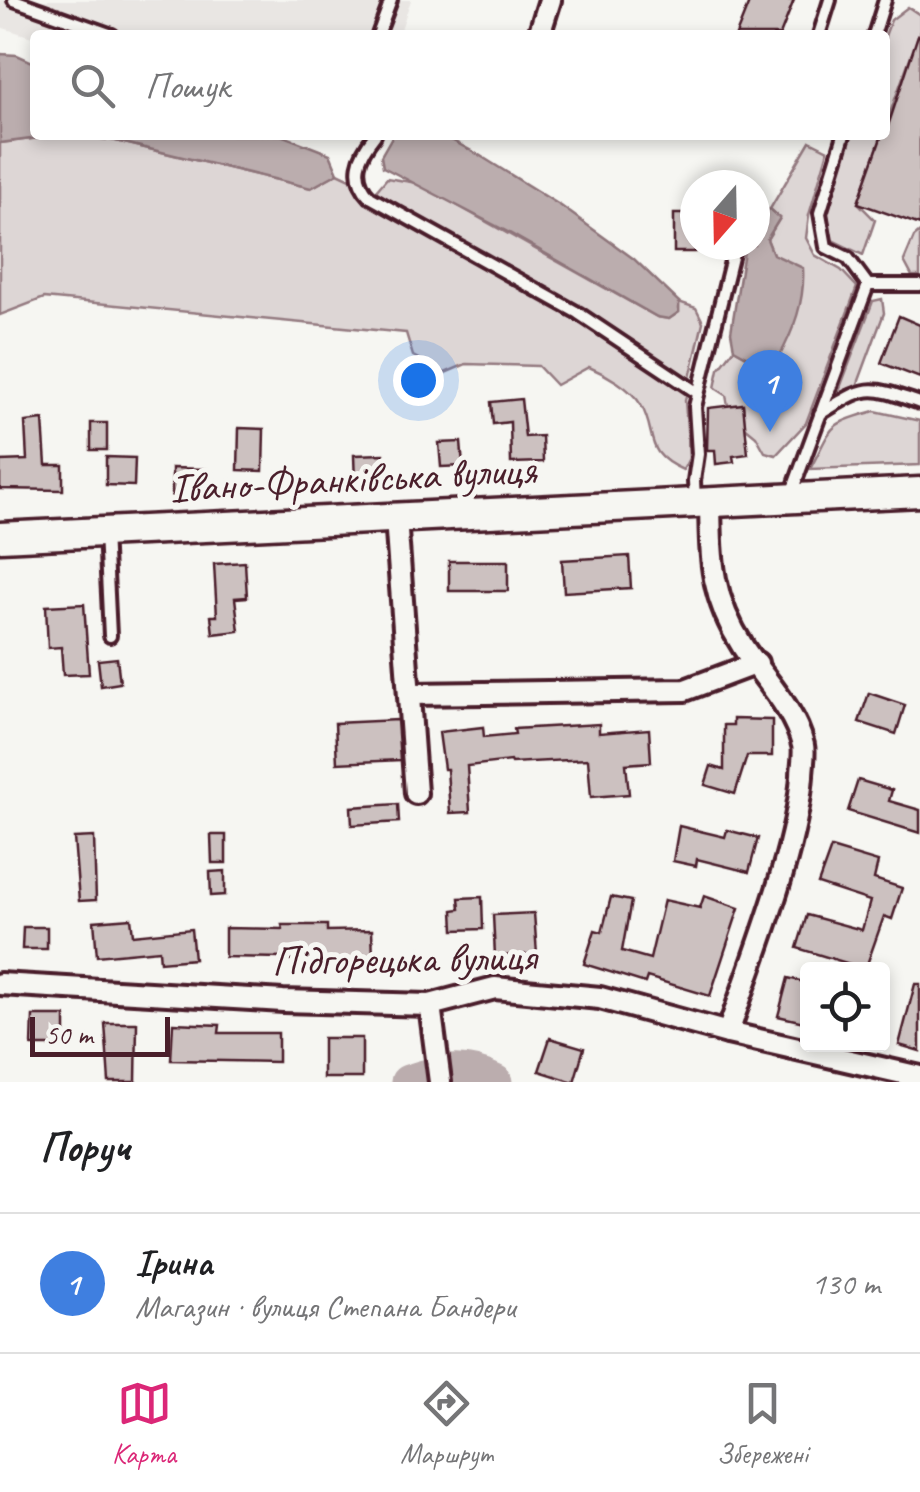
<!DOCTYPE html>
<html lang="uk">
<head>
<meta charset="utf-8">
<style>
  body { margin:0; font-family:Caveat,sans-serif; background:#f2f2f2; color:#202124 }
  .controls { position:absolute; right:30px; bottom:30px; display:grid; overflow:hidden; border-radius:10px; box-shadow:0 5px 15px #0003 }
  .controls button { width:90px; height:90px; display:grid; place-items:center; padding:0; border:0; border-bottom:2px solid #e0e0e0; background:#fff; color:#202124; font:50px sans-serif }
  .compass { position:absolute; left:680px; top:170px; width:90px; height:90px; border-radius:50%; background:#fff; box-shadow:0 5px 15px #0003; rotate:200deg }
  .scale { position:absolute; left:30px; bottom:25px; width:140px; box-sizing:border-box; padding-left:10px; border:5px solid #4a1f2b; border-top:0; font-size:28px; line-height:35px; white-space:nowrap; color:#4a1f2b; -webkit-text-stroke:8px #f6f6f2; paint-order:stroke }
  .you { position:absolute; left:418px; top:380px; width:35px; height:35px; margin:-25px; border:8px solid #fff; border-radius:50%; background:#1a73e8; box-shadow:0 0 0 15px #1a73e833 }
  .badge { display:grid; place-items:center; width:65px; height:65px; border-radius:50%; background:#db2777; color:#fff; font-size:32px; font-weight:700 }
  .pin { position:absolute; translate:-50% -82px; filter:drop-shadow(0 2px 5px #0008) }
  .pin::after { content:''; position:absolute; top:52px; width:35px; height:30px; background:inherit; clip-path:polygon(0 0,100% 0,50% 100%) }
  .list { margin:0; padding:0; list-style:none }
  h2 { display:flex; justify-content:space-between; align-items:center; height:130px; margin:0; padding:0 40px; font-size:42px }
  h2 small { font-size:32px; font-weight:400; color:#757577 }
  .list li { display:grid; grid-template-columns:65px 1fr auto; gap:30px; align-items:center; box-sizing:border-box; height:140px; padding:0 40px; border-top:2px solid #e0e0e0 }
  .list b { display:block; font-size:38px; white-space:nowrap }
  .list p { margin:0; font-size:32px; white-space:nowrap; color:#757577 }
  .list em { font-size:32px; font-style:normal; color:#757577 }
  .icon { flex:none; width:55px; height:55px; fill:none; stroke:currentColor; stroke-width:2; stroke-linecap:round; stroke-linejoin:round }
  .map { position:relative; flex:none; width:920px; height:1082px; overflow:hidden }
  .search { position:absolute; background:#fff; box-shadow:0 5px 15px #0003; left:30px; right:30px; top:30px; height:110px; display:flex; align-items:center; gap:25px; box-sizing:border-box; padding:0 35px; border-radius:10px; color:#757577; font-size:38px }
  .sheet { height:270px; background:#fff }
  nav { display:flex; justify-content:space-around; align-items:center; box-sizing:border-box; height:140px; border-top:2px solid #e0e0e0; background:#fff; font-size:28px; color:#757577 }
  nav a { display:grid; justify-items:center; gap:5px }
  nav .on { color:#db2777 }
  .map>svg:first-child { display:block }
</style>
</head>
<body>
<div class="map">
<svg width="920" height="1082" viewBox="0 0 920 1082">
  <rect width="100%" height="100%" fill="#f6f6f2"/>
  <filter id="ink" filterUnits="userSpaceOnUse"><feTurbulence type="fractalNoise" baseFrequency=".01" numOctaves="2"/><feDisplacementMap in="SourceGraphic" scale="20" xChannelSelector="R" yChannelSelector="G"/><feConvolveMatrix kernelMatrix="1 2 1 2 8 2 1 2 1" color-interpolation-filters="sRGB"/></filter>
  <g filter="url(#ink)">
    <!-- built -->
    <path fill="#e9e6e3" d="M0,0H411L399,35H35V38L0,27Z"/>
    <!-- green -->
    <g fill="#ddd6d5" stroke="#947a80" stroke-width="2.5">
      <path d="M908,7L920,15V51L911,55L885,127V36L891,20Z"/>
      <path d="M62,135L112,140L311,188L338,173L376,191L387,178L417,183L657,317L669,319L679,312V302L696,308L703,322L685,400L689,458L683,470C642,452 658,435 641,405C631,388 606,374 589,367L556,385L538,366L466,364L445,373L413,356L406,333L44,298L0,315V143Z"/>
      <path d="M852,135H882L858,203L875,220L863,255L832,240L827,210Z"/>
      <path d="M810,141L828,150L809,215L806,238L815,255L841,270L857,287L806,423L776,455L765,452L756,436L745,427L743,405L728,406L726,395L715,388L719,369L734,349L752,359L773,254L767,239L780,218L770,209Z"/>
      <path d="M920,232V276H912L904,261L914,237Z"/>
      <path d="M882,299L884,313L857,386L838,393L873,301Z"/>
      <path d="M875,411L920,421V465L810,469C833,427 825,424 875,411Z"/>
    </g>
    <!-- water -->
    <g fill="#bbadae" stroke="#8e747a" stroke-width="2.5">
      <path d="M0,54L17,55L35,63V135H62L0,143Z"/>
      <path d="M68,135H281L330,154L338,173L311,188L112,140Z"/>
      <path d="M393,135H442L479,155L561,206L634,259L679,302V312L669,319L657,317L506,231L383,167L381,156Z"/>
      <path d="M770,209L780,218L767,239L773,254L803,268C805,301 794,330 778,359H752L734,349L731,332L745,245H755V217Z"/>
    </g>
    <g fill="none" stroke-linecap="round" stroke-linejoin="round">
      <!-- river -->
      <path stroke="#bbadae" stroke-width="35" d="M408,1082C440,1071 464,1066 495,1082"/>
    </g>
    <!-- building -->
    <g fill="#ccc1c0" stroke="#4a1f2b" stroke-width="2.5">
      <path d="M750,0H794L780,35H736Z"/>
      <path d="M918,35L920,36V225L858,203L882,135H885Z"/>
      <rect x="674" y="214" width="21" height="38"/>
      <path d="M899,316L920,325V378L881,363Z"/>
      <path d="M521,399L525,437L542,436L543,462L511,463L510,422L493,424L491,402Z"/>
      <path d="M743,404L748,454L733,456L734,462L716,464L715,450H707L708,408Z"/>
      <path d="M43,420L46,465H63V490L0,489V461L27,460L25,422Z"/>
      <rect x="91" y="423" width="16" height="27"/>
      <path d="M239,428L264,429L263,471L238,470Z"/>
      <path d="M461,442L463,466L441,467L439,443Z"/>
      <path d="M384,454L385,482L355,483L354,455Z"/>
      <path d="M106,457L135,458L134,486L106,485Z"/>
      <path d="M172,468L206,469L205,497L172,496Z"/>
      <path d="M629,556L631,588L564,592L562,560Z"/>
      <rect x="449" y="561" width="59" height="30"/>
      <path d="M245,562L247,597L235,598L239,631L213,634L211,616H217L214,564Z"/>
      <path d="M84,604L89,674L63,675L61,647L48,648L46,606Z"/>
      <path d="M117,658L120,683L101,686L98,660Z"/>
      <path d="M869,693L905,705L896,734L859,722Z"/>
      <path d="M733,719L772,720V756H747L735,794L705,785L711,766L724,770V725H733Z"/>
      <path d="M397,720L400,760L337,763L335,723Z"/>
      <path d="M599,724V733L649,729L651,762L626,764L629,794L591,797L588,759L511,763L510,761L467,766L470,812L450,813L447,769H444L439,732L483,727L484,737L515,734L514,729Z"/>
      <path d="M858,780L892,790L889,801L920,810V833L848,811Z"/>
      <path d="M398,804L399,822L352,825L351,807Z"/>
      <path d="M679,826L725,837L727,830L758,838L749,872L697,859L696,866L673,861Z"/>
      <path d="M211,835H226V863H212Z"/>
      <path d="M94,837L96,900L79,901L74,838Z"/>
      <path d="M831,848L878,862L874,879L902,888L892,919L884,916L865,970H847L850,964L797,948L807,915L862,930L870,901L818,884Z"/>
      <path d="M225,871V895L211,896L210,872Z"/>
      <path d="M704,896L739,908L710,996L647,977L645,983L584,964L595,930L602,932L611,897L631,901L622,951L650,959L664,900L700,908Z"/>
      <path d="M482,897L483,929L454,930L453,910L460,909L459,898Z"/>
      <path d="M534,913L537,954L495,956L493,915Z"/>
      <path d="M131,918L133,935L191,929L194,959L160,962L159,950L97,956L94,921Z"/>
      <path d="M282,925H327V931L372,930L373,959L283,961V958L225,957V928L283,929Z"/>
      <path d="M23,927H47V949H22Z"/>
      <path d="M788,978L808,983V1023L778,1016Z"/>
      <path d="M915,984H920V1051L899,1045Z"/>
      <path d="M33,1016H65V1046H32Z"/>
      <path d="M105,1023H137L136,1082H109Z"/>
      <path d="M173,1023L220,1025L219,1033H278V1062L171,1060Z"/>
      <rect x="323" y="1038" width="39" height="40"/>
      <path d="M550,1038L584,1048L574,1082L539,1071Z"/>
    </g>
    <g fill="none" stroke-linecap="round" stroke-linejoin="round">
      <!-- lane casing -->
      <g stroke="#4a1f2b" stroke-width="18">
        <g id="lane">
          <path d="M14,0L112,35"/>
          <path d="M378,35L391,0"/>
          <path d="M819,35L830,0"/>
          <path d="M874,35L885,0"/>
          <path d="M375,135C358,156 350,176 370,197L578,313L698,393"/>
          <path d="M844,135L820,213L826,247L848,258L868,285"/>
          <path d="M820,414C868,384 868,385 920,403"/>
          <path d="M790,497L868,285H920"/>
          <path d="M695,500L694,481L698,454L695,407L735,245"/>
          <path d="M105,532L110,636"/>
        </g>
      </g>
      <!-- street casing -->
      <g stroke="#4a1f2b" stroke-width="28">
        <g id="street">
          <path d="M539,35L550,0"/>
          <path d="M710,501C711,559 710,595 743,647C763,678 794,708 803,745C805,754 802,766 802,776C796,854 753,957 728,1033"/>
          <path d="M396,518L416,793"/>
          <path d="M410,694L685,690L757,663"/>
          <path d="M0,984L283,1001L430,1005L495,988L600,998L728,1033L920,1077"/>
          <path d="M430,1005L440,1082"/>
        </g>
      </g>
      <!-- secondary casing -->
      <g stroke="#4a1f2b" stroke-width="35">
        <path id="secondary" d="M0,537L920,492"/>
      </g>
      <!-- lane -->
      <use href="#lane" stroke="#f6f6f2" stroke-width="10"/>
      <!-- street -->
      <use href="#street" stroke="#f6f6f2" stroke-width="20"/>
      <!-- secondary -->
      <use href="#secondary" stroke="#f6f6f2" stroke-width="28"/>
    </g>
  </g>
  <g text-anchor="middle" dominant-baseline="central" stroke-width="10" stroke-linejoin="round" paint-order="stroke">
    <!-- street labels -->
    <g font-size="42" fill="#4a1f2b" stroke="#f6f6f2">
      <text transform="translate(353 479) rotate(-3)">Івано-Франківська вулиця</text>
      <text transform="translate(404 959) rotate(-1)">Підгорецька вулиця</text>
    </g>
  </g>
</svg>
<div class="controls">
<button><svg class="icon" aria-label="locate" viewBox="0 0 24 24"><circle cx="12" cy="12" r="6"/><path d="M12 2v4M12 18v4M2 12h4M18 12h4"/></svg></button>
</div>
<svg class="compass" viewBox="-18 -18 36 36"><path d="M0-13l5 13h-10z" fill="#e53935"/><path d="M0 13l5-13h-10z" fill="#757577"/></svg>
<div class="scale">50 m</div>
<div class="you"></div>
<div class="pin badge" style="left:770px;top:432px;background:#3f7fe0">1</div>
<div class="search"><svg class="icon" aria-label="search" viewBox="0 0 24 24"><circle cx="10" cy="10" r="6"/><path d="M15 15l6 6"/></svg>Пошук</div>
</div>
<section class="sheet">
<h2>Поруч<small></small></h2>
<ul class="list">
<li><span class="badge" style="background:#3f7fe0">1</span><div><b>Ірина</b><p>Магазин · вулиця Степана Бандери</p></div><em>130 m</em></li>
</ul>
</section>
<nav>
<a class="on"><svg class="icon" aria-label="map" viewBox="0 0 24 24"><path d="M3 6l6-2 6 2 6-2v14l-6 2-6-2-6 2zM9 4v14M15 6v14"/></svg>Карта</a>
<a><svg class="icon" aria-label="directions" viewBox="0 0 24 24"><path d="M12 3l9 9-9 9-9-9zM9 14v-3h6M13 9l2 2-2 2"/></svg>Маршрут</a>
<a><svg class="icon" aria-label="saved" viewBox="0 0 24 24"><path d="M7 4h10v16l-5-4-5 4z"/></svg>Збережені</a>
</nav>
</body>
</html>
